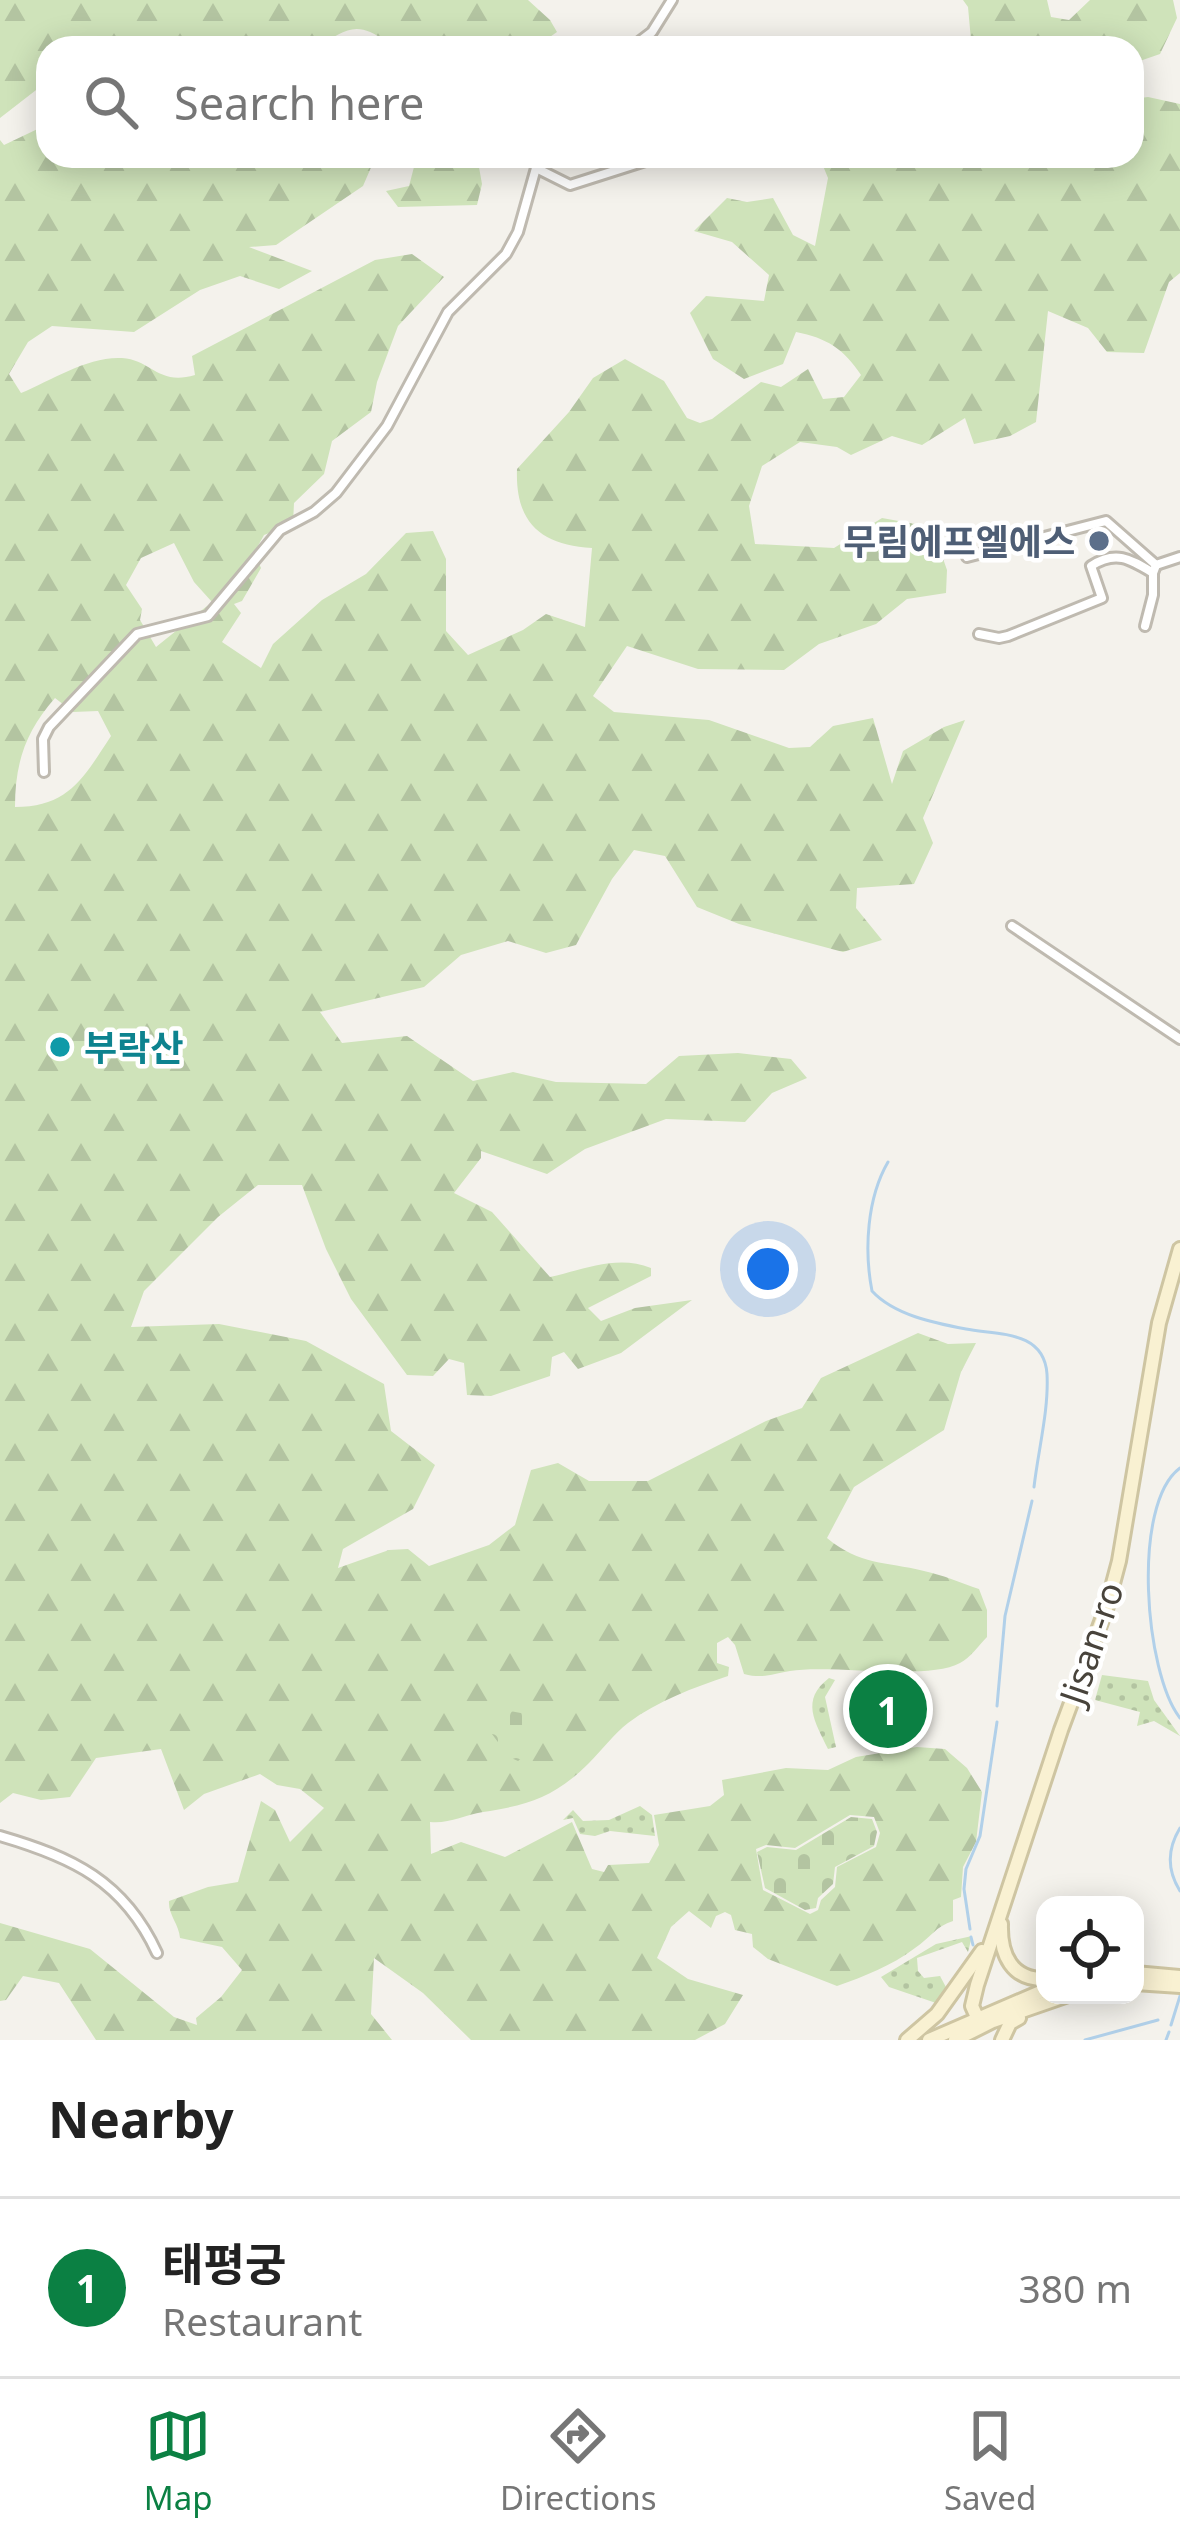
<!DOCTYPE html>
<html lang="en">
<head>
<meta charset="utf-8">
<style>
  body { margin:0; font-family:"Noto Sans","Noto Sans KR",sans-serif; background:#f6f6f6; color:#222 }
  .controls { position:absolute; right:36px; bottom:36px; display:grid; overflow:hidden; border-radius:24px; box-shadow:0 6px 30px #0003 }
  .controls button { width:108px; height:108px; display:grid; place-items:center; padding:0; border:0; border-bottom:3px solid #e0e0e0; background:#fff; color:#222; font:60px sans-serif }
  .you { position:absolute; left:768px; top:1269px; width:42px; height:42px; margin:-30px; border:9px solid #fff; border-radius:50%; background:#1a73e8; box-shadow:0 0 0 18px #1a73e833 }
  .badge { display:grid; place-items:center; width:78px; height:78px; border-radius:50%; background:#0b8043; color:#fff; font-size:39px; font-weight:700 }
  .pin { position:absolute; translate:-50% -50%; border:6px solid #fff; box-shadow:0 3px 12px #0006 }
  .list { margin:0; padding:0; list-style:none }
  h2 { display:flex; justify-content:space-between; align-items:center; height:156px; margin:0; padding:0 48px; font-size:51px }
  h2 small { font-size:39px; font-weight:400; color:#767676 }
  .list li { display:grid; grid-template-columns:78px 1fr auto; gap:36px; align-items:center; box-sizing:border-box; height:180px; padding:0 48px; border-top:3px solid #e0e0e0 }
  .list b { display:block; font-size:45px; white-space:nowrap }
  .list p { margin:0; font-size:39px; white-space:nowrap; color:#767676 }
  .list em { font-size:39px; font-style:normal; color:#767676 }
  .icon { flex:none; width:66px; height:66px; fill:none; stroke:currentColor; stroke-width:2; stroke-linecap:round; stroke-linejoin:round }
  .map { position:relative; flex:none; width:1180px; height:2040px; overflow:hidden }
  .search { position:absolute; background:#fff; box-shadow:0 6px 30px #0003; left:36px; right:36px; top:36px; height:132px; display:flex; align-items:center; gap:30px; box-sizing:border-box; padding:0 42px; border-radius:36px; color:#767676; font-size:45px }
  .sheet { height:336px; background:#fff }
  nav { display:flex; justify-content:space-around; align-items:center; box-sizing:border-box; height:168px; border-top:3px solid #e0e0e0; background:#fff; font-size:33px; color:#767676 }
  nav a { display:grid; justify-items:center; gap:6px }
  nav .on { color:#0b8043 }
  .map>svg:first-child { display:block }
</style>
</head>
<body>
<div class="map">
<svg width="1180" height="2040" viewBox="0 0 1180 2040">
  <defs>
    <pattern id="grass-dots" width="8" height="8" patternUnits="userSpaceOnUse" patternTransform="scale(3)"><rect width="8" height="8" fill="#cfe3ba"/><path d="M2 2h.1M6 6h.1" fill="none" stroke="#b3c4a1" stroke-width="1.8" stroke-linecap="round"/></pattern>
    <pattern id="forest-firs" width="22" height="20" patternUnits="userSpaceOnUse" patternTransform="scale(3)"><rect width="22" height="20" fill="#cfe3ba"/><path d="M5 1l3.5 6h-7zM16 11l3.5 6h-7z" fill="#b3c4a1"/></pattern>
    <pattern id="cemetery-stones" width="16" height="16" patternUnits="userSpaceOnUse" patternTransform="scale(3)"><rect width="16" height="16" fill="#cfe3ba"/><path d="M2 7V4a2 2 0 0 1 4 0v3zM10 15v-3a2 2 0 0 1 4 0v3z" fill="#b3c4a1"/></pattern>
  </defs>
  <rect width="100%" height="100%" fill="#f4f2ec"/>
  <!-- grass -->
  <g fill="url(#grass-dots)">
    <path d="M1102,1675L1148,1681L1154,1700L1180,1736L1154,1721L1137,1726L1140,1712L1095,1700Z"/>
    <path d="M829,1678L835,1680L825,1697L836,1747L828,1749C815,1722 800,1700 829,1678Z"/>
    <path d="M869,1693L879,1732L856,1738L847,1698Z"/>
    <path d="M640,1806L652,1815L655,1836L610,1831L595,1836L580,1834L573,1818L563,1820L573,1810L583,1821L609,1820Z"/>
    <path d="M972,1936L968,1952L962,1942L917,1958L918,1971L924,1978L940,1976L947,1989L936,2003L889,1987L881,1977L936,1944Z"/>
  </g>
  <!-- forest -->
  <g fill="url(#forest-firs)" fill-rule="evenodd">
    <path d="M0,0H528L550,20L557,32L534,48H387L386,42C357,19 344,30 317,48H48V87H40L0,118Z"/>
    <path d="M963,0H1047L1051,17L1069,20L1090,0H1173L1177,18L1160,54L1134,63L1132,48H945L950,39L971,40L968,7Z"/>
    <path d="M1148,97L1180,104V273L1169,282L1144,353L1107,352L1088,328L1048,311L1036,422L1010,436L974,444L965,418L922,445L892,436L851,455L837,447L800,442L762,466L749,506L755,544L834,548L882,518L932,527L947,570L946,593L907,599L876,624L819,644L784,670L698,669L627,646L593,696L614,712L709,720L789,748L810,747L833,726L873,718L892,784L903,751L944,727L965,720L923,818L933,843L914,884L857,888L856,908L882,940L843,952L739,924L697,907L665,856L634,850L612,879L576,945L546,953L508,941L461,955L424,987L320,1012L342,1043L407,1036L473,1081L513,1072L556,1082L646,1084L679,1056L738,1053L791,1059L807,1078L772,1093L745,1122L666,1119L585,1149L547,1174L481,1151V1158L454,1193L492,1212L550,1277C583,1270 617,1254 651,1268V1276L588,1308L601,1321L635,1308L692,1300L621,1353L578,1369L564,1352L552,1357L550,1376L491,1396L467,1395L464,1363L449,1359L433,1376L407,1375L351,1299L326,1249L302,1185H258L218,1217L144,1291L131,1327L219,1324L306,1341L384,1384L391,1431L435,1465L413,1509L343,1549L338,1568L389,1550L408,1549L429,1566L489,1545L515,1525L531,1470L558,1463L589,1481H648L766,1421L802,1408L821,1378L918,1333L948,1344L976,1343L961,1372L944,1430L854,1487L827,1538C861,1566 884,1561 924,1571C943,1575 961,1583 979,1589L987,1610V1637C979,1645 970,1658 960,1663C928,1681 830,1664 790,1671C772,1674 763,1679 744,1674L735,1645L728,1637L717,1643V1663L729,1667L728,1676C693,1688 659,1700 628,1723C614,1734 602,1750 589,1763C555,1797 529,1805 483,1812C464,1815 449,1824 430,1822L431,1854L461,1842L505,1857L572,1822L592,1869L604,1872L608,1865L649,1863L659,1845L654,1815L710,1806L724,1795L722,1780L786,1768L828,1770L856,1757L917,1747L945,1749L967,1768L982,1792L976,1842L963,1867L961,1897L953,1900V1921C936,1926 930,1938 915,1948C891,1966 865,1976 837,1986L768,1959L753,1947L752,1934L735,1930L731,1915L725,1912L716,1916L711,1928L689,1911L671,1927L657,1958L688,1979L743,1995L725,2024L695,2040H471L423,1993L374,1958L371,2014L392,2040H96L59,1983L23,1976L6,2000L0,2001V1923L90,1949L174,2017L197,2025L196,2018L221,1997L242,1970L222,1947L180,1938C179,1924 168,1915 169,1901L208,1887L238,1882L261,1801L275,1810L290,1842L324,1808L300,1789L277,1785L260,1774L204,1794L184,1810L161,1749L96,1758L70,1797L41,1800L13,1793L0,1803V140L4,145L46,125L48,156H264L266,161L284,156H376L363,186L276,245L249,247L312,271L279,289L240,276L200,290L134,332L52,326L28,342L9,374L21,393C52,380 88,356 122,358C152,360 158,386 195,375L192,356L375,260L412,254L444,277L398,326L377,382L371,412L332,441L324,474L294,503L293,524L264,535L254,553L261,568L242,601L234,604L241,613L222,642L261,668L273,644L322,600L366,574L406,533L433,531L446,559V631L468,655L523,630L546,614L585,627L592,548C541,545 515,523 517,469L569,412L593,378L625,359L664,381L687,418L700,423L712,419L761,382L781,387L808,369L823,399L844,397L861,375C844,349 827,338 796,332L783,364L744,379L713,359L690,313L706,296L764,301L769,275L732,242L694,231L727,198L747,202L773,198L793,235L815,246L828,178L819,156H1132V99ZM174,543L194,582L212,602L156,647L140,620L142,609L126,585L141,558ZM55,698L73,712L98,711L111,736C84,777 69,807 15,807C15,762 26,731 55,698ZM850,1815L874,1817L880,1833L876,1847L837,1867L835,1887L821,1900L818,1910L810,1914L763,1890L756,1849L766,1845L795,1848Z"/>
    <path d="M403,156H477L482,184L477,205L398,207L386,191L409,186L414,167Z"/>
  </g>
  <!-- cemetery -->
  <g fill="url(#cemetery-stones)">
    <path d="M510,1711L526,1714L532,1720L524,1740L525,1756L518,1761L509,1757L492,1734L494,1726Z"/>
    <path d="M851,1817L872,1819L877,1832L874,1846L835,1867L833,1884L818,1898L816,1908L805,1910L765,1888L757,1852L767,1847L796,1850Z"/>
  </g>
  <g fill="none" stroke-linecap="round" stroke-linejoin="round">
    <!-- stream -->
    <g stroke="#b1d0e9" stroke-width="3">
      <path d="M888,1162C867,1198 864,1250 872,1291C894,1315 934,1323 966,1329C997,1335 1044,1330 1047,1374C1049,1410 1038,1451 1034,1487"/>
      <path d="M1180,1468C1131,1504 1145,1674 1180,1718"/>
      <path d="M997,1706L1005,1616L1032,1501"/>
      <path d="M1180,1828C1167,1849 1167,1870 1180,1891"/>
      <path d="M970,1929L964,1889L966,1869L980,1836L997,1722"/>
      <path d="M971,1937L973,1945"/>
      <path d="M1171,2025L1180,1996"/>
      <path d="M1085,2040L1158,2020"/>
      <path d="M1166,2040L1169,2032"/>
    </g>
    <!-- minor casing -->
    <g stroke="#bfbab0" stroke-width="14">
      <g id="minor">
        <path d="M631,48L652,32L672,0"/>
        <path d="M536,168L570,185L661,156"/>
        <path d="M967,557L1106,521L1156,565L1180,557"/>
        <path d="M1145,626L1153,595V573"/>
        <path d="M979,634L999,638L1008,636L1102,598L1091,566C1116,550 1130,559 1153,573L1156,565"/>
        <path d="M44,772L43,739L49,727L137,634L208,616L280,530L314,512L336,493L387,426L448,312L506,254L518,232L536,168L544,156"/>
        <path d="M1012,926L1180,1039"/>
        <path d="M0,1836C72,1857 124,1881 157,1953"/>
      </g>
    </g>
    <!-- secondary casing -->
    <g stroke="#cec5a2" stroke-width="18">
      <g id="secondary">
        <path d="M1001,1924C1000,1955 1012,1980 1045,1979"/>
        <path d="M1135,1973L1180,1977"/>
        <path d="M1135,1983L1180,1986"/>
        <path d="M981,2026L972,2006L977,1985L1061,1730L1107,1606L1119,1561L1159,1323L1180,1249"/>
        <path d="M907,2040L937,2014L982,1951"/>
        <path d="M929,2040L1045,1990"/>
        <path d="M955,2040L993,2021L1068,1995"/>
        <path d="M1002,2040L1010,2023L1019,2018"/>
      </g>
    </g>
    <!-- minor -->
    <use href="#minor" stroke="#fff" stroke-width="8"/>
    <!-- secondary -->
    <use href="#secondary" stroke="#f9f1d2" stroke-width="12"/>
  </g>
  <!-- markers -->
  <circle fill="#5c6f8a" stroke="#fff" stroke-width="4.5" cx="1099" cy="541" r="12"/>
  <circle fill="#0f9aa8" stroke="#fff" stroke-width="4.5" cx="60" cy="1047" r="12"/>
  <g text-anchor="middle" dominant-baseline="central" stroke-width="9" stroke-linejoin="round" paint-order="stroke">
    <!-- service labels -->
    <g font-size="36" font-weight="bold" fill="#4e5e75" stroke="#fff" text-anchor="end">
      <text x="1075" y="541">무림에프엘에스</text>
    </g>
    <!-- culture labels -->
    <g font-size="36" font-weight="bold" fill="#0d838f" stroke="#fff" text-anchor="start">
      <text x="84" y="1047">부락산</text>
    </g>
    <!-- street labels -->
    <g font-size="36" fill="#48433b" stroke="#fff">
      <text transform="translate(1091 1643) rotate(-71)">Jisan-ro</text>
    </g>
  </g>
</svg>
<div class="controls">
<button><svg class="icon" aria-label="locate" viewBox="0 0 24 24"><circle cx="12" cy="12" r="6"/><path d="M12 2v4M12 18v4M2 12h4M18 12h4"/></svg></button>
</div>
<div class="you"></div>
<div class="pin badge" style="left:888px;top:1709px">1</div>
<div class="search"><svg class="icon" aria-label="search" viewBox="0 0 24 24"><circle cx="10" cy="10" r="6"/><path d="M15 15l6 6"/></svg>Search here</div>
</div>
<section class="sheet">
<h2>Nearby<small></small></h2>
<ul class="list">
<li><span class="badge">1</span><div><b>태평궁</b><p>Restaurant</p></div><em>380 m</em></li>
</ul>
</section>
<nav>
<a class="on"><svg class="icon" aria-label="map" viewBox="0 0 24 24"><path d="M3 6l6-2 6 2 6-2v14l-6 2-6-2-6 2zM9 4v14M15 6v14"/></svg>Map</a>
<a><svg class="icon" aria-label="directions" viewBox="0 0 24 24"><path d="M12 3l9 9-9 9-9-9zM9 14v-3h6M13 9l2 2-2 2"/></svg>Directions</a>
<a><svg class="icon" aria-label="saved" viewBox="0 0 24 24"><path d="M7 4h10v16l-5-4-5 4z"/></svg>Saved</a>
</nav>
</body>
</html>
